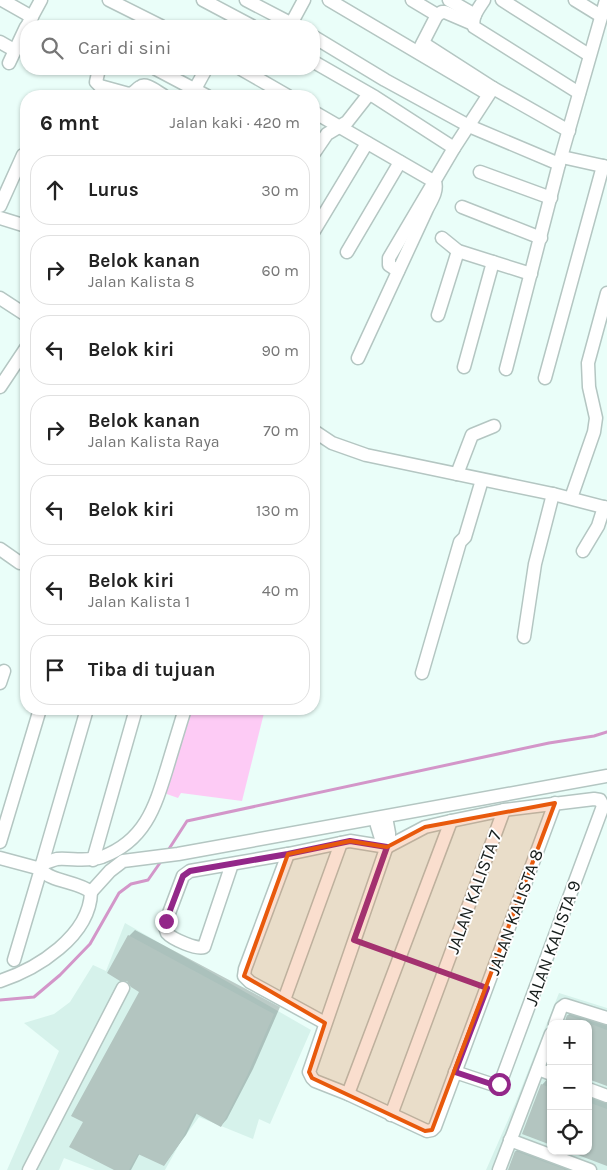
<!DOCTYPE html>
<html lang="id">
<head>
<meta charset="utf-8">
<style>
  body { margin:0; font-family:Karla,sans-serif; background:#f6f6f6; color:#222 }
  .controls { position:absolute; right:15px; bottom:15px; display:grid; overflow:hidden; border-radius:10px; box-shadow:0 1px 4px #0004 }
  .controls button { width:45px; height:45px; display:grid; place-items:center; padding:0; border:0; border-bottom:1px solid #e0e0e0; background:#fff; color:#222; font:25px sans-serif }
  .stop { position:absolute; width:15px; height:15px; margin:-11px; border:4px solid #932789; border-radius:50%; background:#fff }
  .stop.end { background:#932789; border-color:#fff; box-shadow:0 1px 5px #0008 }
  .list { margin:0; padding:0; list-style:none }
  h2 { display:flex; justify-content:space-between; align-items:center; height:65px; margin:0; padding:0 20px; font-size:21px }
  h2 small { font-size:16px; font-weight:400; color:#767676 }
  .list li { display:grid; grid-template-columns:32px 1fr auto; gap:15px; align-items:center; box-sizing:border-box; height:70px; margin:0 10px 10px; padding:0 10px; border:1px solid #e0e0e0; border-radius:20px }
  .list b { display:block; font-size:19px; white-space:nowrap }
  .list p { margin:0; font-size:16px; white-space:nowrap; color:#767676 }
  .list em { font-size:16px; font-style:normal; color:#767676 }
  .icon { flex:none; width:28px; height:28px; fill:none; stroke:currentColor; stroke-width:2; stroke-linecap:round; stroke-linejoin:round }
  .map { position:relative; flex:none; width:607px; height:1170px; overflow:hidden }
  .search { position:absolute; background:#fff; box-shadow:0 1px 4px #0004; left:20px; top:20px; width:300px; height:55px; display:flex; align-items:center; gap:12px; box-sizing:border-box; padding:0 18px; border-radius:20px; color:#767676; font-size:19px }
  .panel { position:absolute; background:#fff; box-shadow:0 1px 4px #0004; left:20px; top:90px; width:300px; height:625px; border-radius:20px }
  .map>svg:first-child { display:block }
</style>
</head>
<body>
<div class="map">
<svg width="607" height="1170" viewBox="0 0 607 1170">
  <rect width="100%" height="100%" fill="#eafef9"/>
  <!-- built -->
  <g fill="#d6f2eb" fill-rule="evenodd">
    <path d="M125,923L311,1030L270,1124L259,1119L253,1139L199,1117L180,1143L165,1170H95L64,1158L59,1170H7L59,1051L24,1023L54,1014L70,1002L93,965L106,971Z"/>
    <path d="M559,993L607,1008V1170H486L515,1104ZM551,1024H588V1151H551Z"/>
  </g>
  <!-- green -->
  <path fill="#fdcbf5" d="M192,709H265L242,801L181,793L178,798L164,793Z"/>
  <!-- shadow -->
  <g fill="#0003">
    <path d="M135,930L280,1007L253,1069L227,1119L221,1126L197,1113L186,1135L164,1165L140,1153L131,1170H117L85,1122L141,991L129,936Z"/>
    <path d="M577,1006L607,1018V1085L588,1024H565L568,1015Z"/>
    <path d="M550,1076H551V1143L542,1085Z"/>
    <path d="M588,1090L607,1097V1165L571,1151H588Z"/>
    <path d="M525,1143L597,1170H509L516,1151Z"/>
  </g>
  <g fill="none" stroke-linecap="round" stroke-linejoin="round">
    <!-- stream -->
    <g stroke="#d396c9" stroke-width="3">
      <path d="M167,852L187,821L549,743L594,736L607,732"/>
      <path d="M0,1000L34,997L60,975L90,944L119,893L131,884L148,880L162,860"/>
    </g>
  </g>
  <!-- building -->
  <g fill="#b3c5c0">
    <path d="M128,935L274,1014L247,1076L221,1127L195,1113L180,1143L164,1166L138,1154L129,1170H114L69,1147L83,1122L71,1116L139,992L131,987L127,981H120L107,973Z"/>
    <path d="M567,1015L607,1030V1086L588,1079V1024H564Z"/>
    <path d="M541,1084L551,1088V1145L522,1134Z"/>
    <path d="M588,1102L607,1109V1166L570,1152L588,1151Z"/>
    <path d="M515,1151L564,1169V1170H508Z"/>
  </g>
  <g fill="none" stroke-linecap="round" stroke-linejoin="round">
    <!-- minor casing -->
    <g stroke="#b4c6c2" stroke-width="15">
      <g id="minor">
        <path d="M2,0L32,17"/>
        <path d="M109,0L161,26"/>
        <path d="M203,0L252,26"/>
        <path d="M246,0L296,26"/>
        <path d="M329,0L488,94"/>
        <path d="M412,0L437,15L442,12H445L473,24"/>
        <path d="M449,0L475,15"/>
        <path d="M484,0C479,8 471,17 474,27L579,93"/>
        <path d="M502,0L589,55"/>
        <path d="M575,0L601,16"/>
        <path d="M28,24L41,0"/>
        <path d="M291,24L304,0"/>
        <path d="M314,37L385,80L469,126L559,164"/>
        <path d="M0,42L14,50"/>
        <path d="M423,43L493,88L569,131"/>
        <path d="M419,50L437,15"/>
        <path d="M314,62L375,97L454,148"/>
        <path d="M9,63L26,27"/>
        <path d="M99,69L96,82L100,86L129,94C135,93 135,90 140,87C146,82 157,92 163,95"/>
        <path d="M156,69L207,96"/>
        <path d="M241,69L288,96"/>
        <path d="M195,89L206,69"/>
        <path d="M314,112L435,182C438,191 431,201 427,209L358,358"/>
        <path d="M314,153L327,134L347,122L369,94"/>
        <path d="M562,157L607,167"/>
        <path d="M480,172L551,198"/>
        <path d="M0,206L23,155L26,156"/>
        <path d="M462,207L541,238"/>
        <path d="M0,218L26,226"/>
        <path d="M314,231L367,143"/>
        <path d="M442,238L458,251L531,274"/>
        <path d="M347,252L400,162"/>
        <path d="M398,271L389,265V258L454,148L493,88"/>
        <path d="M0,298L26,315"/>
        <path d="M438,315L458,251"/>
        <path d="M464,367L493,262"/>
        <path d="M506,369L559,164L606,0"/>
        <path d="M545,378L603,166"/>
        <path d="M0,387L26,348"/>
        <path d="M314,431L332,443L366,455L553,494L607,508"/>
        <path d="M457,474L472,435L494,426"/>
        <path d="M571,498L594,432L596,418L589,387L588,363L607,293"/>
        <path d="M0,549L20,563"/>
        <path d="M583,551L598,526L604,507"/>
        <path d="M524,637L535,564L553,494"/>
        <path d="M422,673L460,542L465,537L482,480"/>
        <path d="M0,683L4,671"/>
        <path d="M386,817L389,833V840L309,1072L312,1078L315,1081L348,1094L427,1131L432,1130L435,1127L555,803"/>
        <path d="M375,819L382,842L387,847"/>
        <path d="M0,842L40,709"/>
        <path d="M288,854L245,969L244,976L250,982L325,1023"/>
        <path d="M0,858L41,869L14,960"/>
        <path d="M93,860L136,709"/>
        <path d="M42,864L87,709"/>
        <path d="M232,864L204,947C197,950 172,939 167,933C165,929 165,925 166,921L183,876L190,871L288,854L350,841L387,847L425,827L451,821L504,810L594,799L600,800L603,806L501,1081L495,1085L491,1084L455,1072"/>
        <path d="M91,892L110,871L123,861L178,854L607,776"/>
        <path d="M0,981C37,969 90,936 91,892C77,881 50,882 41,869L42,864C47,863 52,860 57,859C72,858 87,862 102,857C145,841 155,807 167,768C173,748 179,728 185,709"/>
        <path d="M284,1000L341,843"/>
        <path d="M555,1024L561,1008L565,1005L607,1018"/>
        <path d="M538,1069L551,1074"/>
        <path d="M588,1089L607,1096"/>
        <path d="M348,1094L451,821"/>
        <path d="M391,1115L504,810"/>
        <path d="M510,1140L590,1170"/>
        <path d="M29,1170L123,988"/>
        <path d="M499,1170L551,1034"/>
      </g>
    </g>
    <!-- path -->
    <g stroke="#8d9b97" stroke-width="2" stroke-dasharray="4 2.5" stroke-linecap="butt">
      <path d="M364,944L390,953"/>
      <path d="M411,960L435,969"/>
      <path d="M453,976L477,984"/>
    </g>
    <!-- minor -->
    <use href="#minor" stroke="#fff" stroke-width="12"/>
  </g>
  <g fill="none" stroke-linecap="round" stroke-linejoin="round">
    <!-- route -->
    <path stroke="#932789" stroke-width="6" d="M166,921L183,876L190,871L288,854L350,841L387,847L354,940L487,988L455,1072L491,1084H499"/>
  </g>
  <!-- marked area -->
  <path fill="#e8590c" fill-opacity="0.2" stroke="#e8590c" stroke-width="4" stroke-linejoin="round" d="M555,803L432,1130L425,1131L312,1078L309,1072L325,1023L244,976L288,854L350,841L387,847L425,827Z"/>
  <g text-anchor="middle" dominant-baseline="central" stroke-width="4" stroke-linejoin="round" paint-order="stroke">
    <!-- street labels -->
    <g font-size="18" fill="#171e1c" stroke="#fff">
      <text transform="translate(474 892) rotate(-70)">JALAN KALISTA 7</text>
      <text transform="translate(515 912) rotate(-70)">JALAN KALISTA 8</text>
      <text transform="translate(553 943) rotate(-70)">JALAN KALISTA 9</text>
    </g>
  </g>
</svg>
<div class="controls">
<button>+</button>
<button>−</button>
<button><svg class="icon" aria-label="locate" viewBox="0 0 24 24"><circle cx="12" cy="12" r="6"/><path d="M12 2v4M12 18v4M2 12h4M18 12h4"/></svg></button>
</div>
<div class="stop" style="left:499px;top:1084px"></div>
<div class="stop end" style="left:166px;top:921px"></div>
<div class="search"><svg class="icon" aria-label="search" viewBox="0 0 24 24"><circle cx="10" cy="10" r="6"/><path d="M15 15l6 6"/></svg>Cari di sini</div>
<section class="panel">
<h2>6 mnt<small>Jalan kaki · 420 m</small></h2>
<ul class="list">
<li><svg class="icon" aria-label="ahead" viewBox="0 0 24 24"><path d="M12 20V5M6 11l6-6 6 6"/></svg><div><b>Lurus</b></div><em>30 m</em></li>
<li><svg class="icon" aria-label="right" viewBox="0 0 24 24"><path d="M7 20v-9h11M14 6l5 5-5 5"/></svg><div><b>Belok kanan</b><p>Jalan Kalista 8</p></div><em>60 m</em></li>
<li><svg class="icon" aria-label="left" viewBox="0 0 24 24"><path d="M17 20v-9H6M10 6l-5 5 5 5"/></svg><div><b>Belok kiri</b></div><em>90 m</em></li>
<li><svg class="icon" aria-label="right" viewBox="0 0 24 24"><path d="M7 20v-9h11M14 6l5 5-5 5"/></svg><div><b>Belok kanan</b><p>Jalan Kalista Raya</p></div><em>70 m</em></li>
<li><svg class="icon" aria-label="left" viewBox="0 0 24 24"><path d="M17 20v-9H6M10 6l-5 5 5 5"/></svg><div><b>Belok kiri</b></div><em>130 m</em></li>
<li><svg class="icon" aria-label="left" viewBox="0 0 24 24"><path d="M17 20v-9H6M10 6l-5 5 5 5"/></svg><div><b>Belok kiri</b><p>Jalan Kalista 1</p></div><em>40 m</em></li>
<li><svg class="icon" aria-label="arrive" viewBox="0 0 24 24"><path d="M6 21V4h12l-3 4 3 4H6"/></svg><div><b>Tiba di tujuan</b></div></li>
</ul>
</section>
</div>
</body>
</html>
